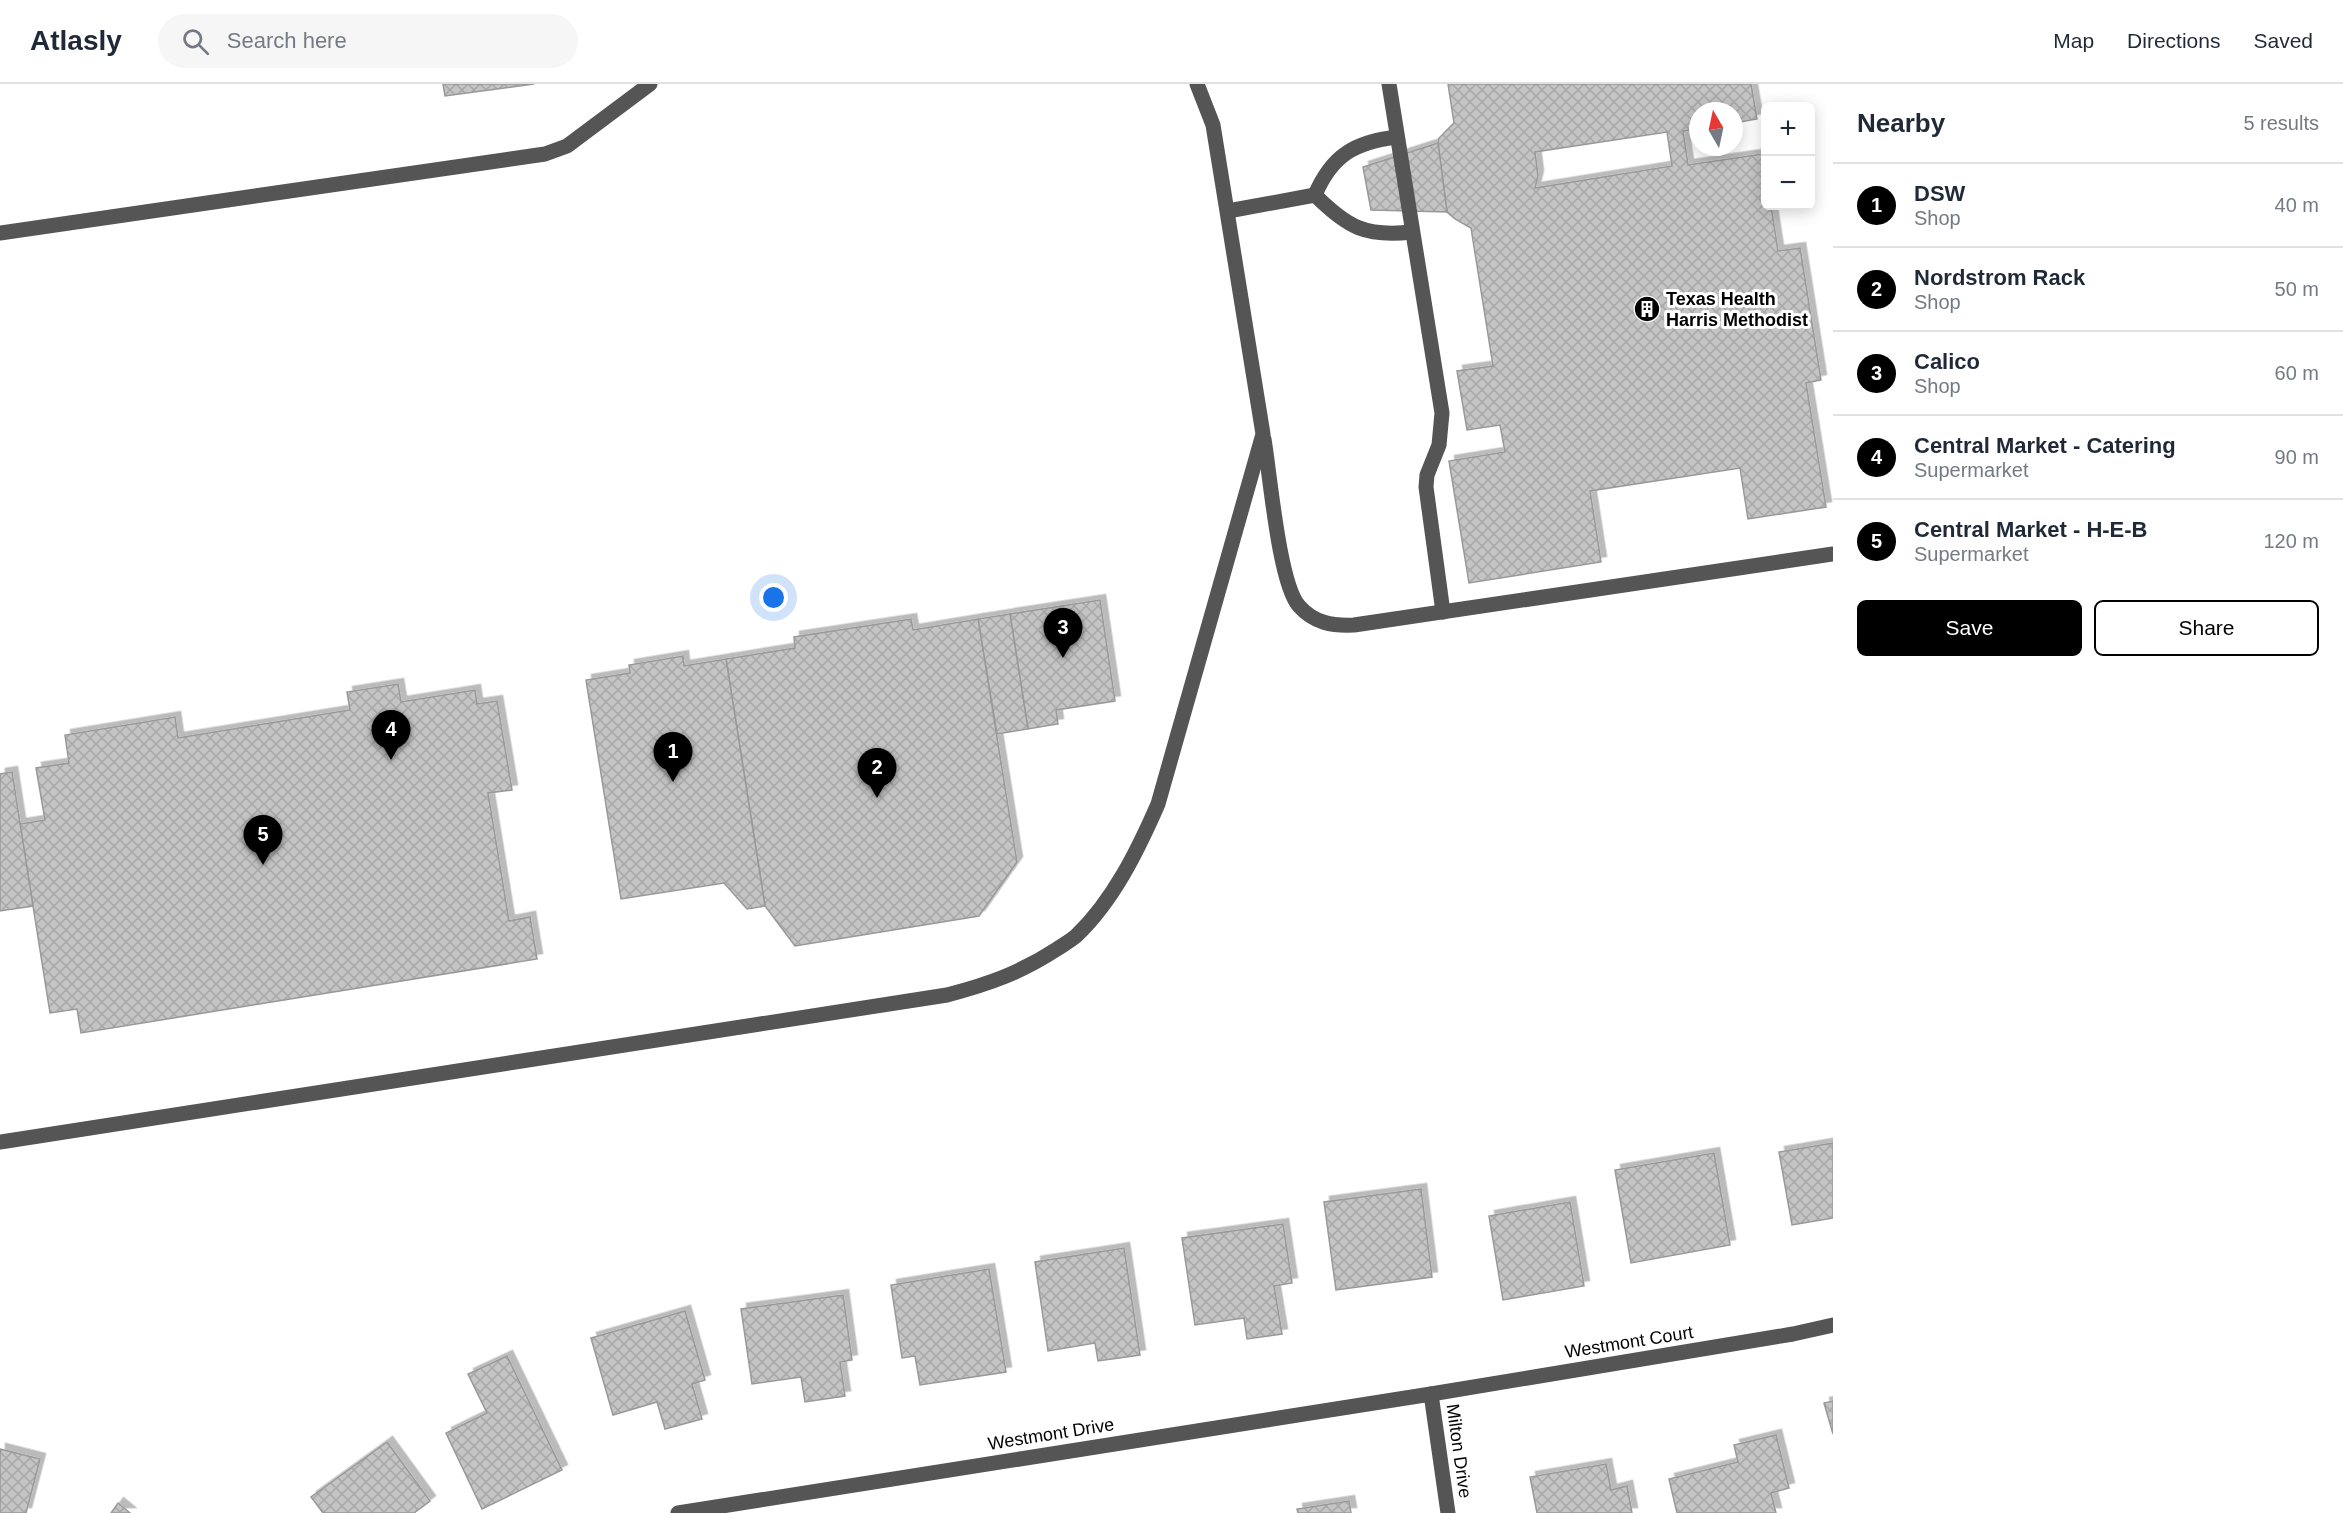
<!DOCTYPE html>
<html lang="en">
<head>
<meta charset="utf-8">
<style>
  body { margin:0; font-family:Helvetica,sans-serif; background:#f6f6f7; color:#1f2937 }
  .controls { position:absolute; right:18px; top:18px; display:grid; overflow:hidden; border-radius:9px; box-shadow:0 3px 15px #0003 }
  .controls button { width:54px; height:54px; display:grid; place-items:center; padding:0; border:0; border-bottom:2px solid #e0e1e3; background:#fff; color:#1f2937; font:30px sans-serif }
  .compass { position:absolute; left:1689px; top:18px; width:54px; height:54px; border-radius:50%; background:#fff; box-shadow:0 3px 15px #0003; rotate:351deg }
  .you { position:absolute; left:774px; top:514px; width:21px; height:21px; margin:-15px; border:4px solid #fff; border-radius:50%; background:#1a73e8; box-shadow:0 0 0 9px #1a73e833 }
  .badge { display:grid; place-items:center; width:39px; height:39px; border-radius:50%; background:#000; color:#fff; font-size:20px; font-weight:700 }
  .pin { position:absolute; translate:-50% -50px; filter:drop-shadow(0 2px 3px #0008) }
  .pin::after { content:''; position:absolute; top:32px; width:21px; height:18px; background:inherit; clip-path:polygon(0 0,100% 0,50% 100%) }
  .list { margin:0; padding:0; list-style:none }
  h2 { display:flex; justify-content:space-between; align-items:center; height:78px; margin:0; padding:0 24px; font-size:26px }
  h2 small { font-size:20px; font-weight:400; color:#747a83 }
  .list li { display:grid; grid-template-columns:39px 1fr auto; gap:18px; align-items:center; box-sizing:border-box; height:84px; padding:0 24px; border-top:2px solid #e0e1e3 }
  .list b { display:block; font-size:22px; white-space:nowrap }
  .list p { margin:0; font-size:20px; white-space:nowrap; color:#747a83 }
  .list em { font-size:20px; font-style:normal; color:#747a83 }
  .actions { display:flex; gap:12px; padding:18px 24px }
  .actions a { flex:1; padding:14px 0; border:2px solid #000; border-radius:9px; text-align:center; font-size:21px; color:#000 }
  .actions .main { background:#000; color:#fff }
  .icon { flex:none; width:33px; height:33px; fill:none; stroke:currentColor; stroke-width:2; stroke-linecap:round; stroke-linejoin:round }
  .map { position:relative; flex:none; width:1833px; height:1429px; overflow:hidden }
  header { display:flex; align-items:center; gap:36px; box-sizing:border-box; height:84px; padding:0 30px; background:#fff; border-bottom:2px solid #e0e1e3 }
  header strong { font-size:28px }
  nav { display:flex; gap:33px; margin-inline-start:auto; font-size:21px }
  .search { width:420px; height:54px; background:#f6f6f7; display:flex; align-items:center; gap:15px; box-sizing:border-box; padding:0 21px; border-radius:33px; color:#747a83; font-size:22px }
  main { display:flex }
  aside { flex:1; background:#fff }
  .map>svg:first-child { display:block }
</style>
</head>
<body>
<header>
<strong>Atlasly</strong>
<div class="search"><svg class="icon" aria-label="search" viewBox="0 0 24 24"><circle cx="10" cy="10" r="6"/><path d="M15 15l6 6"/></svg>Search here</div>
<nav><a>Map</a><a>Directions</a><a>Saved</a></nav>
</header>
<main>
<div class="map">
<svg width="1833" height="1429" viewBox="0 0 1833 1429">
  <defs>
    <pattern id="building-cross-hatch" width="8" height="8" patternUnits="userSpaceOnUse" patternTransform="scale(1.5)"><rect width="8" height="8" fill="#c4c4c4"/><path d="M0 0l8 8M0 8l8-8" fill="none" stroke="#a7a7a7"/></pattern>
    <filter id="shadow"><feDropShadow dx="5.5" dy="-5.5" stdDeviation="0" flood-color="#0004"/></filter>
  </defs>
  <rect width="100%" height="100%" fill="#fff"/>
  <!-- building -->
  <g fill="url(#building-cross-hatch)" stroke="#999" stroke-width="1.5" fill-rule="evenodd" filter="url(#shadow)">
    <path d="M443,0H534L445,12Z"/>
    <path d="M1448,0H1751L1757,35L1734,39V27H1698V45L1683,47L1688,81L1763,70L1766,89V122H1771L1778,167L1800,164L1821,296L1806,299L1826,423L1748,435L1740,384L1590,407L1601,478L1469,499L1449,377L1505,368L1500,341L1467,346L1457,287L1493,282L1471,144L1455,135L1447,128L1438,59L1439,54L1454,39ZM1667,48L1672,82L1535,104L1538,92L1535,68Z"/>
    <path d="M1438,59L1447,128L1371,126L1363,83Z"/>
    <path d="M1100,516L1115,617L1056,626L1058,640L1028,645L1010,530Z"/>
    <path d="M1010,530L1028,645L997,650L978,535Z"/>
    <path d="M911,535L913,546L978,535L1017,778L979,832L795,862L765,822L726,575L795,564L794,553Z"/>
    <path d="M683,572L684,582L726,575L765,822L747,825L724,799L621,815L586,596L630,589L629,581Z"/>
    <path d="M398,600L401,618L475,606L477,620L497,617L512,706L488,709L509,837L530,833L537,875L81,949L77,925L50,929L20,740L45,736L36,684L69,679L65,651L175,633L178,654L350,626L347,608Z"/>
    <path d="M12,688L33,822L0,827V690Z"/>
    <path d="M1833,1059V1134L1792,1141L1779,1068Z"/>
    <path d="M1714,1069L1730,1161L1631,1179L1615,1086Z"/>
    <path d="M1421,1105L1432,1193L1336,1206L1324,1118Z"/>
    <path d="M1570,1118L1584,1202L1503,1216L1489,1132Z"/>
    <path d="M1283,1140L1292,1199L1274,1202L1282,1250L1247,1255L1244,1234L1195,1241L1182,1154Z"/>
    <path d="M1124,1164L1140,1271L1098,1277L1095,1259L1048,1267L1035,1178Z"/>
    <path d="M989,1185L1006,1288L920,1301L915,1272L902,1274L891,1201Z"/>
    <path d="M843,1211L852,1276L840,1278L845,1312L805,1318L801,1293L752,1300L741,1225Z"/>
    <path d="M685,1227L705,1296L692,1300L702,1335L665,1345L657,1318L613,1331L591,1254Z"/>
    <path d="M507,1272L562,1386L482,1425L446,1349L487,1329L468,1290Z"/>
    <path d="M1833,1317V1350L1824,1319Z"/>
    <path d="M1776,1351L1789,1404L1771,1409L1776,1429H1677L1669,1395L1738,1378L1734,1361Z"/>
    <path d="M387,1358L430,1417L414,1429H323L311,1413Z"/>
    <path d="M0,1365L40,1375L26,1429H0Z"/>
    <path d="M1606,1380L1611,1406L1627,1402L1632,1429H1537L1530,1393Z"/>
    <path d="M1349,1417L1351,1429H1298L1297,1425Z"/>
    <path d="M118,1419L130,1429H111Z"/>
  </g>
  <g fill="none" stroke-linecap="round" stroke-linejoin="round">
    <!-- minor -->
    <g stroke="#555" stroke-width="15">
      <path d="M1389,0L1442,329L1439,361L1427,391L1426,403L1443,528"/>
      <path d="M1315,111C1348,144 1366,153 1412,148"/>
      <path d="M1315,111C1332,71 1355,58 1397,53"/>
      <path d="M1228,127L1315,111"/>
      <path d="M0,149L545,70L567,62L650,0"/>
      <path d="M1264,355C1270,390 1279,500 1299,522C1314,539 1332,542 1354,541L1833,470"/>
      <path d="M0,1058L947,911C989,900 1020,889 1057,865C1063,861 1070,857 1076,852C1113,817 1138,766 1158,720L1263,350L1213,41L1197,0"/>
      <path d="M1431,1310L1448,1429"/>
      <path d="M678,1429L1431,1310L1793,1250L1833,1241"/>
    </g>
  </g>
  <!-- icons -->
  <defs>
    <g id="building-disc" transform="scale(1.35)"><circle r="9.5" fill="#000" stroke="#fff"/><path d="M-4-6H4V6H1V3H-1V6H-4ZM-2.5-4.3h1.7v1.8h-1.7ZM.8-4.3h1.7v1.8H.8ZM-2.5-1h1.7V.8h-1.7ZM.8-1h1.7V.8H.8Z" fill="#fff"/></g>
  </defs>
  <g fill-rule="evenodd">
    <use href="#building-disc" x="1647" y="225"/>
  </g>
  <g text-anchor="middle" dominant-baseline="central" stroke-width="6" stroke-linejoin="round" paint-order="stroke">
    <!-- poi labels -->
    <g font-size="18" font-weight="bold" fill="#000" stroke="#fff" text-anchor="start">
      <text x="1666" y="215">Texas Health<tspan x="1666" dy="21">Harris Methodist</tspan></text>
    </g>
    <!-- street labels -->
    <g font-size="18" fill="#000" stroke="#fff">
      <text transform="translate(1629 1258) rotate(-9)">Westmont Court</text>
      <text transform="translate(1051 1350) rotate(-9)">Westmont Drive</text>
      <text transform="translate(1459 1367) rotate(82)">Milton Drive</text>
    </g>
  </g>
</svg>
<div class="controls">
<button>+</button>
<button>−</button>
</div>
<svg class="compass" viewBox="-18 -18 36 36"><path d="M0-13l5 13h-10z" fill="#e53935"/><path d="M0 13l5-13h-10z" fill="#747a83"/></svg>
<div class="you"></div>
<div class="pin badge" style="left:673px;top:698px">1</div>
<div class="pin badge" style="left:877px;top:714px">2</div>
<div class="pin badge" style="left:1063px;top:574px">3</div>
<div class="pin badge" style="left:391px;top:676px">4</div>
<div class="pin badge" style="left:263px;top:781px">5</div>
</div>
<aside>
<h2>Nearby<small>5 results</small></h2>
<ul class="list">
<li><span class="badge">1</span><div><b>DSW</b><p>Shop</p></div><em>40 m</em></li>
<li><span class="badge">2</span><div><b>Nordstrom Rack</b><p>Shop</p></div><em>50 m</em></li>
<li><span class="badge">3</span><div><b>Calico</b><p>Shop</p></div><em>60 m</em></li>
<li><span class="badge">4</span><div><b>Central Market - Catering</b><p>Supermarket</p></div><em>90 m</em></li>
<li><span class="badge">5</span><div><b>Central Market - H-E-B</b><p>Supermarket</p></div><em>120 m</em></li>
</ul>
<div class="actions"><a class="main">Save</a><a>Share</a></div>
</aside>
</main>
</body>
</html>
